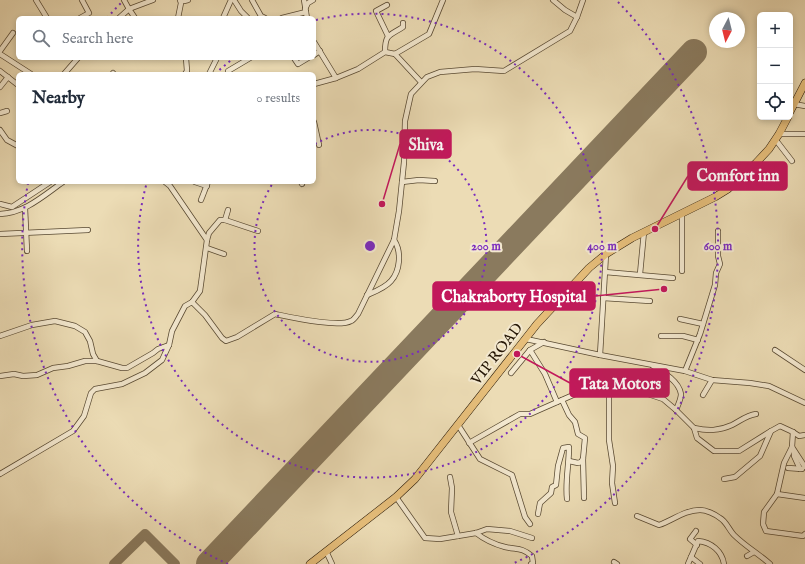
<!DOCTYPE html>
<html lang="en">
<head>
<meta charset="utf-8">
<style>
  body { margin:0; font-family:"IM FELL English",serif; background:#f2f2f3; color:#1f2937 }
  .controls { position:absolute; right:12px; top:12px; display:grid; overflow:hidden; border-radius:6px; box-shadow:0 2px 6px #0003 }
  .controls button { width:36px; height:36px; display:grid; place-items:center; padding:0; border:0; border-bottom:1px solid #e0e1e3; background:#fff; color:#1f2937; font:20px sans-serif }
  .compass { position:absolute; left:709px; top:12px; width:36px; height:36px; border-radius:50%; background:#fff; box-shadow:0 2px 6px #0003; rotate:187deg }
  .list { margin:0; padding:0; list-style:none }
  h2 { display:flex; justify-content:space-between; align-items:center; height:52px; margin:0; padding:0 16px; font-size:17px }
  h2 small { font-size:13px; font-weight:400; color:#747a83 }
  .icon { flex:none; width:22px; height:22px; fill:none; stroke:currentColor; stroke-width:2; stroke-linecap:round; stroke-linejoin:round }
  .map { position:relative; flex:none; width:805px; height:564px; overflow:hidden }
  .search { position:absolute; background:#fff; box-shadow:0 2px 6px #0003; left:16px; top:16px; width:300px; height:44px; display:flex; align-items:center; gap:10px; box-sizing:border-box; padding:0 14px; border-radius:6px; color:#747a83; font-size:15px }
  .panel { position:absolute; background:#fff; box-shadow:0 2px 6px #0003; left:16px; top:72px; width:300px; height:112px; border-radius:6px }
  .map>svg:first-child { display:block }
</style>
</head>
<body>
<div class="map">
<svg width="805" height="564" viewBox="0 0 805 564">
  <rect width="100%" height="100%" fill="#ecdcb5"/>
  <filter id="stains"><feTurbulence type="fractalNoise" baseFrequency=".005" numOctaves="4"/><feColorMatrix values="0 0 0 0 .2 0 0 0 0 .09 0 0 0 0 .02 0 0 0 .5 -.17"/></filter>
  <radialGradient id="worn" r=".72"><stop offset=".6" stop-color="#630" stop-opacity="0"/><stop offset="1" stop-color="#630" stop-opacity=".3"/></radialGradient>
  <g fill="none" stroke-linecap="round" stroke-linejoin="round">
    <!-- taxiway -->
    <path stroke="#8a7a5e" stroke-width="10" d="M114,564L145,534L175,564"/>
    <!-- runway -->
    <path stroke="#8a7a5e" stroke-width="26" d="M209,564L694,52"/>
    <!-- minor casing -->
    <g stroke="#584932" stroke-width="6">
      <g id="minor">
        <path d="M36,0L47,18"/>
        <path d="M183,0L184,1L188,0"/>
        <path d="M234,0L241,11L248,18"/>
        <path d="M252,0L261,16L265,18"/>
        <path d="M304,0L307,18"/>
        <path d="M553,0L565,10L577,17"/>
        <path d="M387,5L376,11L388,36"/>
        <path d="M305,9L308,3L313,0"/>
        <path d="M80,18L89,13L82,0"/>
        <path d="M119,18L129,9L124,0"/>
        <path d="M135,18L129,9L153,0"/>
        <path d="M178,18L181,3L180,0"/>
        <path d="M223,18L231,0"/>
        <path d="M282,18L306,12"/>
        <path d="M314,42L336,78"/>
        <path d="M0,51L13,33"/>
        <path d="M385,52C385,34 389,36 403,27V23"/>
        <path d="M0,54L31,74"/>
        <path d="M395,54L421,82"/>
        <path d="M314,55L320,51"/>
        <path d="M294,58L298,64L308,58"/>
        <path d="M0,71L18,85"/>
        <path d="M113,73L114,74"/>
        <path d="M64,74L78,58"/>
        <path d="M185,74L187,71L186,58"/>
        <path d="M209,74L217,58"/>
        <path d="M229,74L228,71L250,58"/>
        <path d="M314,84L336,78L358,69L385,52L395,54L429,34L443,0"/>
        <path d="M0,87L8,77"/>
        <path d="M794,104L805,106"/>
        <path d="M0,113L7,111"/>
        <path d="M314,122L319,145"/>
        <path d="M0,130L7,140L18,146"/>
        <path d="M779,134H805"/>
        <path d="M775,139L792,161"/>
        <path d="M165,182L170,186L207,240L200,291L192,302"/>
        <path d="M195,182L207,186"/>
        <path d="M301,182L302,184"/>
        <path d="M402,182L419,180L435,181"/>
        <path d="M201,200L208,182"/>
        <path d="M0,204L12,207L50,182"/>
        <path d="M25,208L27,251"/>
        <path d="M682,213V271"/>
        <path d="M0,214C25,213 43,196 63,182"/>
        <path d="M225,220L228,210"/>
        <path d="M0,234L88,230"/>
        <path d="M207,240L209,233L220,220H225L258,231"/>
        <path d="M207,248L224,254"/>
        <path d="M605,272L673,278"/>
        <path d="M640,274L644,232"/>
        <path d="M367,295C374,292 385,288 391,281C400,271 402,252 394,240"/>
        <path d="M603,298L650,301"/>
        <path d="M680,319L703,324"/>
        <path d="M0,336L32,325L55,321L75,326L85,332L90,341L93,354L97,361"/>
        <path d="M661,336H683L698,340"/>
        <path d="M526,339L600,355L685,371L712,380L750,383L769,386L805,403"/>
        <path d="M530,350L545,374L557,402"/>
        <path d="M775,350L805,370"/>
        <path d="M600,355L606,254"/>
        <path d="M653,366C663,372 679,381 681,394C681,399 678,405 676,410"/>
        <path d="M685,371L700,334L715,285L716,273L720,264L718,256V231"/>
        <path d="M511,373L530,350L544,342"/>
        <path d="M0,376L14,374L23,376L37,375L53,368L68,366L85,361H97L122,368H127L153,353L158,349L169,345"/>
        <path d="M609,387V440L613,466L612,483L615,503"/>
        <path d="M703,395L712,380"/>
        <path d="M562,400L569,415L575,422L578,434L585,438L583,459L584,498"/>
        <path d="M458,425L480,459L512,475L525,517L530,524"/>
        <path d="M694,428C708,431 719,431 732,425C740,421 747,415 756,414"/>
        <path d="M793,432L792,447L805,467"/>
        <path d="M469,443L520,414H530L589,388L609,387L642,392L663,399L676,410L694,428L697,438L714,451H739L771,431L780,426L793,432L799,436L805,435"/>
        <path d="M792,447L784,463L777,494L764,512L763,524L766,531L803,536L805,534"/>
        <path d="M794,451V456L800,469"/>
        <path d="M569,461L578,463L581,462L583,459"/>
        <path d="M788,468L802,469"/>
        <path d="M0,474L73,431L84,416L91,393L95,389L122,384L145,373L162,360L169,345L172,331L185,306L192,302L205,315L222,338L226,341L237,337L275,314C290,317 338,328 351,321C354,320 356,316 358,314L394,240L399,211L404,162L405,121L411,94L427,77L440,72L475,69L504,71L570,31L577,17L583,0"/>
        <path d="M450,477L452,488L451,512L458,536"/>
        <path d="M724,479L735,477L760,456L771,431"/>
        <path d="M777,494L805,498"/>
        <path d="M396,497L425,538L440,539L476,533L487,529L510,531L532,538"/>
        <path d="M538,514L540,503L551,493L552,487L556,485L558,466L563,448L569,447C569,465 565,482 567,499"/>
        <path d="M637,516L659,525C673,520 685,510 700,510C706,510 715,514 720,518C726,521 729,530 734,535C745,546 759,554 770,564"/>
        <path d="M696,531L690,539L697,545"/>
        <path d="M476,533C485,540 493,544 505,547C517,550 521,547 532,556L533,563L531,564"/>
        <path d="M326,551L332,564"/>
        <path d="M747,556L754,552"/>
        <path d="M691,557L700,564"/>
        <path d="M614,562L617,564"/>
        <path d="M688,564L698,541C711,542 722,551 724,564"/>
      </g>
    </g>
    <!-- trunk casing -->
    <g stroke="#271807" stroke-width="8">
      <g id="trunk">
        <path d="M790,112L805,83"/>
        <path d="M310,564L396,497L415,479L537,324L589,268L606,254L632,238L715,197L728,189L756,163L769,149L779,134L788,117"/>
      </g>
    </g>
    <!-- minor -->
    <use href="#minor" stroke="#f3e8cf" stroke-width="4.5"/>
    <!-- trunk -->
    <use href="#trunk" stroke="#e6be7a" stroke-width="7"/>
  </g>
  <!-- distance rings -->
  <g fill="none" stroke="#7b2cbf" stroke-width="2" stroke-dasharray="2 4">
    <path d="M315 144A116 116 0 1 1 273 183"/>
    <path d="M215 74A232 232 0 0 1 234 58M316 20A232 232 0 1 1 147 182"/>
    <path d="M228 564A348 348 0 0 1 28 183M107 18A348 348 0 0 1 122 2M618 2A348 348 0 0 1 512 564"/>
  </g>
  <g text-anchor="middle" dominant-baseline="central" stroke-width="4" stroke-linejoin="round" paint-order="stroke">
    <!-- street labels -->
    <g font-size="15" fill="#271807" stroke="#f3e8cf">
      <text transform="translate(497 354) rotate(-52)">VIP ROAD</text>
    </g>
  </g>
  <circle cx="370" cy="246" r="6" fill="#7b2cbf" stroke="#f3e8cf" stroke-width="2"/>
  <g font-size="12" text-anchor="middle" font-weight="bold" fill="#7b2cbf" stroke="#f3e8cf" stroke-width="4" stroke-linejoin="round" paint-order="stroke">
    <text x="486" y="250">200 m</text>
    <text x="602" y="250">400 m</text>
    <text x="718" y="250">600 m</text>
  </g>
  <!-- callouts -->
  <path fill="none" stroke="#c2185b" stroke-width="1.5" d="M382 204L400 144M655 229L688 176M664 289L595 296M517 354L570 383"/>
  <g fill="#c2185b" stroke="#f3e8cf" stroke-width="1.5">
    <circle cx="382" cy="204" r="4"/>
    <circle cx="655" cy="229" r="4"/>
    <circle cx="664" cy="289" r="4"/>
    <circle cx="517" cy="354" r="4"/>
  </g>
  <g fill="#c2185b" stroke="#c2185b" stroke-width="1.5">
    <rect x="400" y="130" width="51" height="28" rx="4"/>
    <rect x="688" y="162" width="99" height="28" rx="4"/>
    <rect x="433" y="282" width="162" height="28" rx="4"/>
    <rect x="570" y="369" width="99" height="28" rx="4"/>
  </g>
  <g font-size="16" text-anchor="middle" font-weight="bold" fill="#fff">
    <text x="426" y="150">Shiva</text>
    <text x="738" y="181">Comfort inn</text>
    <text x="514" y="302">Chakraborty Hospital</text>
    <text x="620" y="389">Tata Motors</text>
  </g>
  <rect width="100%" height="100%" filter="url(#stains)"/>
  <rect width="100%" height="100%" fill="url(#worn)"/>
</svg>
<div class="controls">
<button>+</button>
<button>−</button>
<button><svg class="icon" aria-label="locate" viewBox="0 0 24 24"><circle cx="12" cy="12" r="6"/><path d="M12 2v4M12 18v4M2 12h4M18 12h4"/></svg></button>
</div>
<svg class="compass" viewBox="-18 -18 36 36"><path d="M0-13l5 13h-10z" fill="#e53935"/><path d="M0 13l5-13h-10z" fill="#747a83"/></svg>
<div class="search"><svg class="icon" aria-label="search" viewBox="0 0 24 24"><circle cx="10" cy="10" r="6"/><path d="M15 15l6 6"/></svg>Search here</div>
<section class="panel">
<h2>Nearby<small>0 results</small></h2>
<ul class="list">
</ul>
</section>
</div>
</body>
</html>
